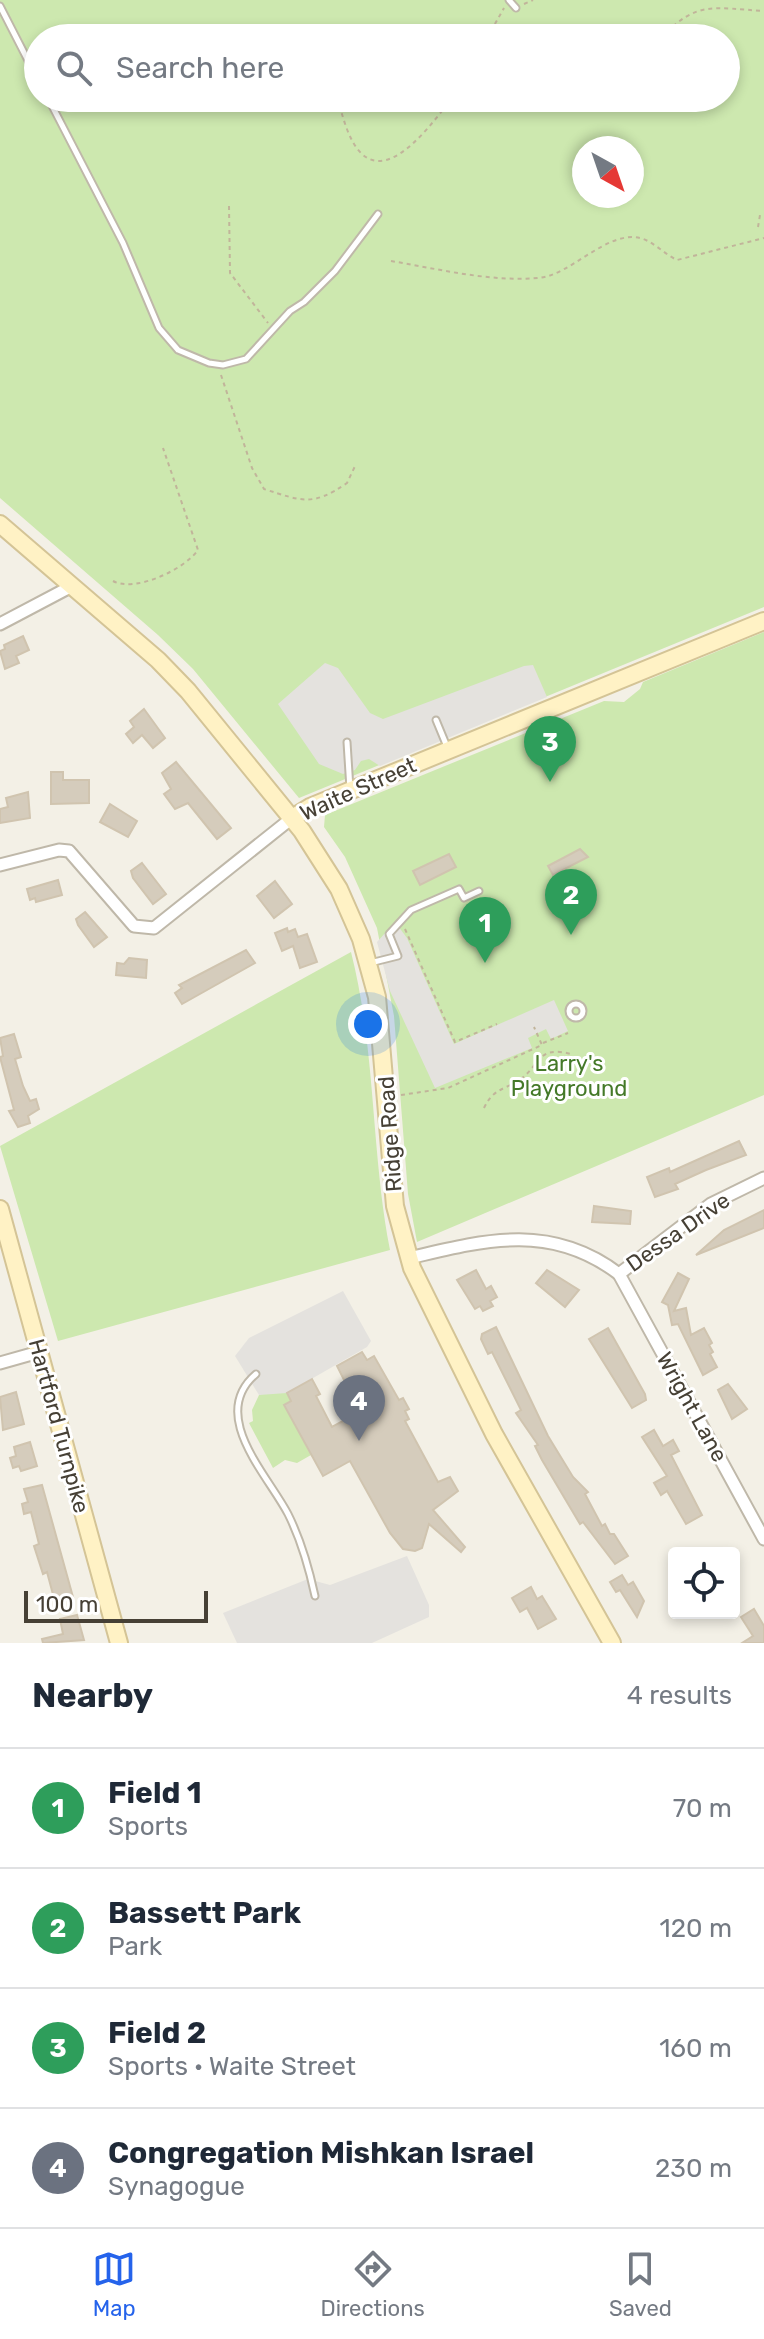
<!DOCTYPE html>
<html lang="en">
<head>
<meta charset="utf-8">
<style>
  body { margin:0; font-family:Rubik,sans-serif; background:#f2f2f3; color:#1f2937 }
  .controls { position:absolute; right:24px; bottom:24px; display:grid; overflow:hidden; border-radius:8px; box-shadow:0 4px 12px #0003 }
  .controls button { width:72px; height:72px; display:grid; place-items:center; padding:0; border:0; border-bottom:2px solid #e0e1e3; background:#fff; color:#1f2937; font:40px sans-serif }
  .compass { position:absolute; left:572px; top:136px; width:72px; height:72px; border-radius:50%; background:#fff; box-shadow:0 4px 12px #0003; rotate:140deg }
  .scale { position:absolute; left:24px; bottom:20px; width:184px; box-sizing:border-box; padding-left:8px; border:4px solid #464035; border-top:0; font-size:22px; line-height:28px; white-space:nowrap; color:#464035; -webkit-text-stroke:6px #fff; paint-order:stroke }
  .you { position:absolute; left:368px; top:1024px; width:28px; height:28px; margin:-20px; border:6px solid #fff; border-radius:50%; background:#1a73e8; box-shadow:0 0 0 12px #1a73e833 }
  .badge { display:grid; place-items:center; width:52px; height:52px; border-radius:50%; background:#2563eb; color:#fff; font-size:26px; font-weight:700 }
  .pin { position:absolute; translate:-50% -66px; filter:drop-shadow(0 2px 4px #0008) }
  .pin::after { content:''; position:absolute; top:42px; width:28px; height:24px; background:inherit; clip-path:polygon(0 0,100% 0,50% 100%) }
  .list { margin:0; padding:0; list-style:none }
  h2 { display:flex; justify-content:space-between; align-items:center; height:104px; margin:0; padding:0 32px; font-size:34px }
  h2 small { font-size:26px; font-weight:400; color:#747a83 }
  .list li { display:grid; grid-template-columns:52px 1fr auto; gap:24px; align-items:center; box-sizing:border-box; height:120px; padding:0 32px; border-top:2px solid #e0e1e3 }
  .list b { display:block; font-size:30px; white-space:nowrap }
  .list p { margin:0; font-size:26px; white-space:nowrap; color:#747a83 }
  .list em { font-size:26px; font-style:normal; color:#747a83 }
  .icon { flex:none; width:44px; height:44px; fill:none; stroke:currentColor; stroke-width:2; stroke-linecap:round; stroke-linejoin:round }
  .map { position:relative; flex:none; width:764px; height:1643px; overflow:hidden }
  .search { position:absolute; background:#fff; box-shadow:0 4px 12px #0003; left:24px; right:24px; top:24px; height:88px; display:flex; align-items:center; gap:20px; box-sizing:border-box; padding:0 28px; border-radius:44px; color:#747a83; font-size:30px }
  .sheet { height:584px; background:#fff }
  nav { display:flex; justify-content:space-around; align-items:center; box-sizing:border-box; height:112px; border-top:2px solid #e0e1e3; background:#fff; font-size:22px; color:#747a83 }
  nav a { display:grid; justify-items:center; gap:4px }
  nav .on { color:#2563eb }
  .map>svg:first-child { display:block }
</style>
</head>
<body>
<div class="map">
<svg width="764" height="1643" viewBox="0 0 764 1643">
  <rect width="100%" height="100%" fill="#f3f0e6"/>
  <!-- green -->
  <g fill="#cde8af" fill-rule="evenodd">
    <path d="M0,0H764V607L299,798L193,669L158,635L0,498ZM38,38H726V98H38ZM584,148H632V196H584Z"/>
    <path d="M764,632V1095L417,1242L408,1194L394,1016L377,928L345,857L324,827L325,815L604,701L624,702L640,689L643,682Z"/>
    <path d="M351,952C376,1050 371,1152 390,1250L58,1341L0,1146Z"/>
    <path d="M271,1391L287,1393L291,1401L284,1405L311,1455L297,1463L285,1460L273,1468L249,1423L253,1421L252,1410L259,1395Z"/>
  </g>
  <!-- parking -->
  <g fill="#e4e2de">
    <path d="M325,663L338,668L370,713L383,719L524,666L533,665L547,697L380,766L369,759L361,761L355,770L343,774L319,764L278,704Z"/>
    <path d="M395,922L407,938L454,1044L554,1000L568,1031L551,1039L546,1029L528,1038L532,1048L435,1088L390,991L377,942Z"/>
    <path d="M343,1291L371,1341L367,1347L287,1393L259,1395L235,1356L249,1338Z"/>
    <path d="M407,1556L429,1605V1617L372,1643H237L223,1613L308,1579L330,1585Z"/>
  </g>
  <!-- building -->
  <g fill="#d5ccbc" stroke="#d0c4af" stroke-width="2">
    <path d="M23,636L29,650L16,656L19,663L5,669L0,651L5,649L4,645Z"/>
    <path d="M144,709L165,738L153,748L142,735L133,743L126,734L134,727L130,721Z"/>
    <path d="M176,762L231,828L217,839L188,803L175,809L164,794L171,789L162,773Z"/>
    <path d="M51,772H63V780H89V803L51,804Z"/>
    <path d="M28,792L30,818L0,823V809L8,807L6,798Z"/>
    <path d="M110,804L137,821L128,837L100,822Z"/>
    <path d="M580,849L588,857L553,875L548,866Z"/>
    <path d="M449,854L456,867L420,885L413,871Z"/>
    <path d="M142,863L166,894L153,904L133,878L131,871Z"/>
    <path d="M58,880L62,895L36,902L35,898L30,900L27,889Z"/>
    <path d="M275,881L292,904L274,918L257,896Z"/>
    <path d="M85,912L107,937L94,947L78,925L76,919Z"/>
    <path d="M287,928L288,932L295,929L298,937L307,934L317,962L300,968L293,946L282,951L275,933Z"/>
    <path d="M246,950L255,963L182,1004L175,993L182,988L179,985Z"/>
    <path d="M129,958L147,960L146,978L116,975L117,963L124,964Z"/>
    <path d="M14,1034L21,1057L15,1059L23,1086L30,1101L36,1099L39,1109L28,1116L30,1123L18,1127L9,1111L14,1110L0,1057L3,1056L0,1038Z"/>
    <path d="M739,1141L746,1155L706,1170L675,1184L678,1189L655,1197L647,1177L669,1168L670,1172Z"/>
    <path d="M594,1206L631,1211L630,1224L592,1222Z"/>
    <path d="M764,1210V1228L696,1255L724,1230Z"/>
    <path d="M476,1270L486,1289L491,1286L497,1297L490,1301L493,1306L483,1311L480,1306L475,1309L457,1280Z"/>
    <path d="M547,1270L579,1290L565,1307L536,1283Z"/>
    <path d="M678,1273L689,1279L674,1311L686,1308L691,1335L704,1328L712,1343L709,1345L713,1352L710,1354L717,1367L703,1375L678,1324L672,1325L668,1305L662,1302Z"/>
    <path d="M496,1327L548,1436L573,1477L588,1492L585,1494L602,1526L605,1524L610,1534H614L628,1556L615,1564L583,1522L580,1524L542,1460L535,1446L538,1445L516,1413L521,1410L492,1352L488,1354L481,1339L482,1334Z"/>
    <path d="M608,1328L645,1394L646,1400L632,1408L589,1339Z"/>
    <path d="M362,1352L367,1360L374,1356L399,1400L403,1398L409,1409L405,1411L409,1419L405,1421L438,1482L450,1477L458,1491L433,1510L465,1547L461,1552L429,1524L422,1548L415,1551L403,1549L390,1533L350,1461L323,1476L284,1405L291,1401L287,1393L312,1379L320,1394L316,1396L332,1427L367,1408L352,1381L346,1384L337,1366Z"/>
    <path d="M728,1384L747,1409L732,1419L718,1390Z"/>
    <path d="M16,1392L24,1424L3,1430L0,1397Z"/>
    <path d="M654,1430L663,1446L673,1440L679,1451L671,1455L702,1515L686,1524L667,1491L661,1495L654,1483L667,1476L642,1437Z"/>
    <path d="M30,1442L37,1466L21,1471L19,1466L13,1468L10,1458L16,1456L14,1447Z"/>
    <path d="M42,1485L73,1597L55,1602L47,1572L43,1574L34,1546L39,1544L31,1512L24,1514L22,1504L28,1502L24,1489Z"/>
    <path d="M622,1575L628,1585L633,1582L644,1601L637,1617L620,1590L616,1592L610,1582Z"/>
    <path d="M531,1587L537,1599L542,1596L556,1619L538,1629L527,1608L520,1612L512,1598Z"/>
    <path d="M754,1609L764,1626V1643H742L753,1636L741,1617Z"/>
    <path d="M77,1615L84,1640L43,1643L42,1639L63,1634L60,1619Z"/>
  </g>
  <g fill="none" stroke-linecap="round" stroke-linejoin="round">
    <!-- lane casing -->
    <g stroke="#bfb8a9" stroke-width="9">
      <g id="lane">
        <path d="M509,0L516,8"/>
        <path d="M0,6L38,80"/>
        <path d="M48,98L123,243L159,328L178,350L209,363L223,365L246,359L290,311L304,302L335,271L378,214"/>
        <path d="M436,720L448,749"/>
        <path d="M347,742L350,789"/>
        <path d="M370,963L398,956L389,934L411,910L459,889L464,898L479,891"/>
        <circle cx="576" cy="1011" r="7"/>
        <path d="M256,1374C208,1415 267,1474 288,1514C301,1540 309,1568 315,1596"/>
      </g>
    </g>
    <!-- street casing -->
    <g stroke="#bfb8a9" stroke-width="15">
      <g id="street">
        <path d="M0,624L72,586"/>
        <path d="M0,865L59,850L69,851L134,926L154,928L292,818"/>
        <path d="M409,1258C484,1240 551,1222 619,1274L711,1204L764,1178"/>
        <path d="M619,1274L764,1539"/>
        <path d="M0,1363L39,1352"/>
      </g>
    </g>
    <!-- secondary casing -->
    <g stroke="#d4c496" stroke-width="20">
      <g id="secondary">
        <path d="M0,524L158,660L188,691L302,831L339,889L361,939L377,997L395,1206L412,1268L494,1434L612,1643"/>
        <path d="M292,818L310,807L764,621"/>
        <path d="M0,1209L119,1643"/>
      </g>
    </g>
    <!-- path -->
    <g stroke="#c1b49a" stroke-width="2" stroke-dasharray="4 4" stroke-linecap="butt">
      <path d="M524,4L533,0"/>
      <path d="M318,33L320,38"/>
      <path d="M487,38L504,8"/>
      <path d="M662,38C695,0 715,8 764,11"/>
      <path d="M337,98C343,116 348,141 362,154C392,182 436,118 452,98"/>
      <path d="M229,206L230,273L268,323"/>
      <path d="M758,227L760,215"/>
      <path d="M391,261C439,269 489,282 538,278C570,276 607,230 640,238C653,241 664,254 677,260L764,238"/>
      <path d="M221,375L252,468L264,489C302,501 312,507 347,483L356,464"/>
      <path d="M113,581C135,593 185,569 198,550L163,448"/>
      <path d="M405,929L455,1042L497,1024"/>
      <path d="M543,1043L568,1033"/>
      <path d="M401,1095L448,1088L542,1045L534,1027"/>
      <path d="M484,1108C493,1089 503,1090 518,1081C541,1066 536,1045 571,1054"/>
    </g>
    <!-- lane -->
    <use href="#lane" stroke="#fff" stroke-width="5"/>
    <!-- street -->
    <use href="#street" stroke="#fff" stroke-width="11"/>
    <!-- secondary -->
    <use href="#secondary" stroke="#fff2c5" stroke-width="16"/>
  </g>
  <g text-anchor="middle" dominant-baseline="central" stroke-width="6" stroke-linejoin="round" paint-order="stroke">
    <!-- street labels -->
    <g font-size="22" fill="#464035" stroke="#fff">
      <text transform="translate(358 789) rotate(-24)">Waite Street</text>
      <text transform="translate(390 1134) rotate(-94)">Ridge Road</text>
      <text transform="translate(678 1232) rotate(-35)">Dessa Drive</text>
      <text transform="translate(692 1407) rotate(61)">Wright Lane</text>
      <text transform="translate(59 1426) rotate(75)">Hartford Turnpike</text>
    </g>
    <!-- park labels -->
    <g font-size="22" fill="#447928" stroke="#fff">
      <text x="569" y="1063">Larry's<tspan x="569" dy="25">Playground</tspan></text>
    </g>
  </g>
</svg>
<div class="controls">
<button><svg class="icon" aria-label="locate" viewBox="0 0 24 24"><circle cx="12" cy="12" r="6"/><path d="M12 2v4M12 18v4M2 12h4M18 12h4"/></svg></button>
</div>
<svg class="compass" viewBox="-18 -18 36 36"><path d="M0-13l5 13h-10z" fill="#e53935"/><path d="M0 13l5-13h-10z" fill="#747a83"/></svg>
<div class="scale">100 m</div>
<div class="you"></div>
<div class="pin badge" style="left:485px;top:963px;background:#2e9e5b">1</div>
<div class="pin badge" style="left:571px;top:935px;background:#2e9e5b">2</div>
<div class="pin badge" style="left:550px;top:782px;background:#2e9e5b">3</div>
<div class="pin badge" style="left:359px;top:1441px;background:#6b7280">4</div>
<div class="search"><svg class="icon" aria-label="search" viewBox="0 0 24 24"><circle cx="10" cy="10" r="6"/><path d="M15 15l6 6"/></svg>Search here</div>
</div>
<section class="sheet">
<h2>Nearby<small>4 results</small></h2>
<ul class="list">
<li><span class="badge" style="background:#2e9e5b">1</span><div><b>Field 1</b><p>Sports</p></div><em>70 m</em></li>
<li><span class="badge" style="background:#2e9e5b">2</span><div><b>Bassett Park</b><p>Park</p></div><em>120 m</em></li>
<li><span class="badge" style="background:#2e9e5b">3</span><div><b>Field 2</b><p>Sports · Waite Street</p></div><em>160 m</em></li>
<li><span class="badge" style="background:#6b7280">4</span><div><b>Congregation Mishkan Israel</b><p>Synagogue</p></div><em>230 m</em></li>
</ul>
</section>
<nav>
<a class="on"><svg class="icon" aria-label="map" viewBox="0 0 24 24"><path d="M3 6l6-2 6 2 6-2v14l-6 2-6-2-6 2zM9 4v14M15 6v14"/></svg>Map</a>
<a><svg class="icon" aria-label="directions" viewBox="0 0 24 24"><path d="M12 3l9 9-9 9-9-9zM9 14v-3h6M13 9l2 2-2 2"/></svg>Directions</a>
<a><svg class="icon" aria-label="saved" viewBox="0 0 24 24"><path d="M7 4h10v16l-5-4-5 4z"/></svg>Saved</a>
</nav>
</body>
</html>
